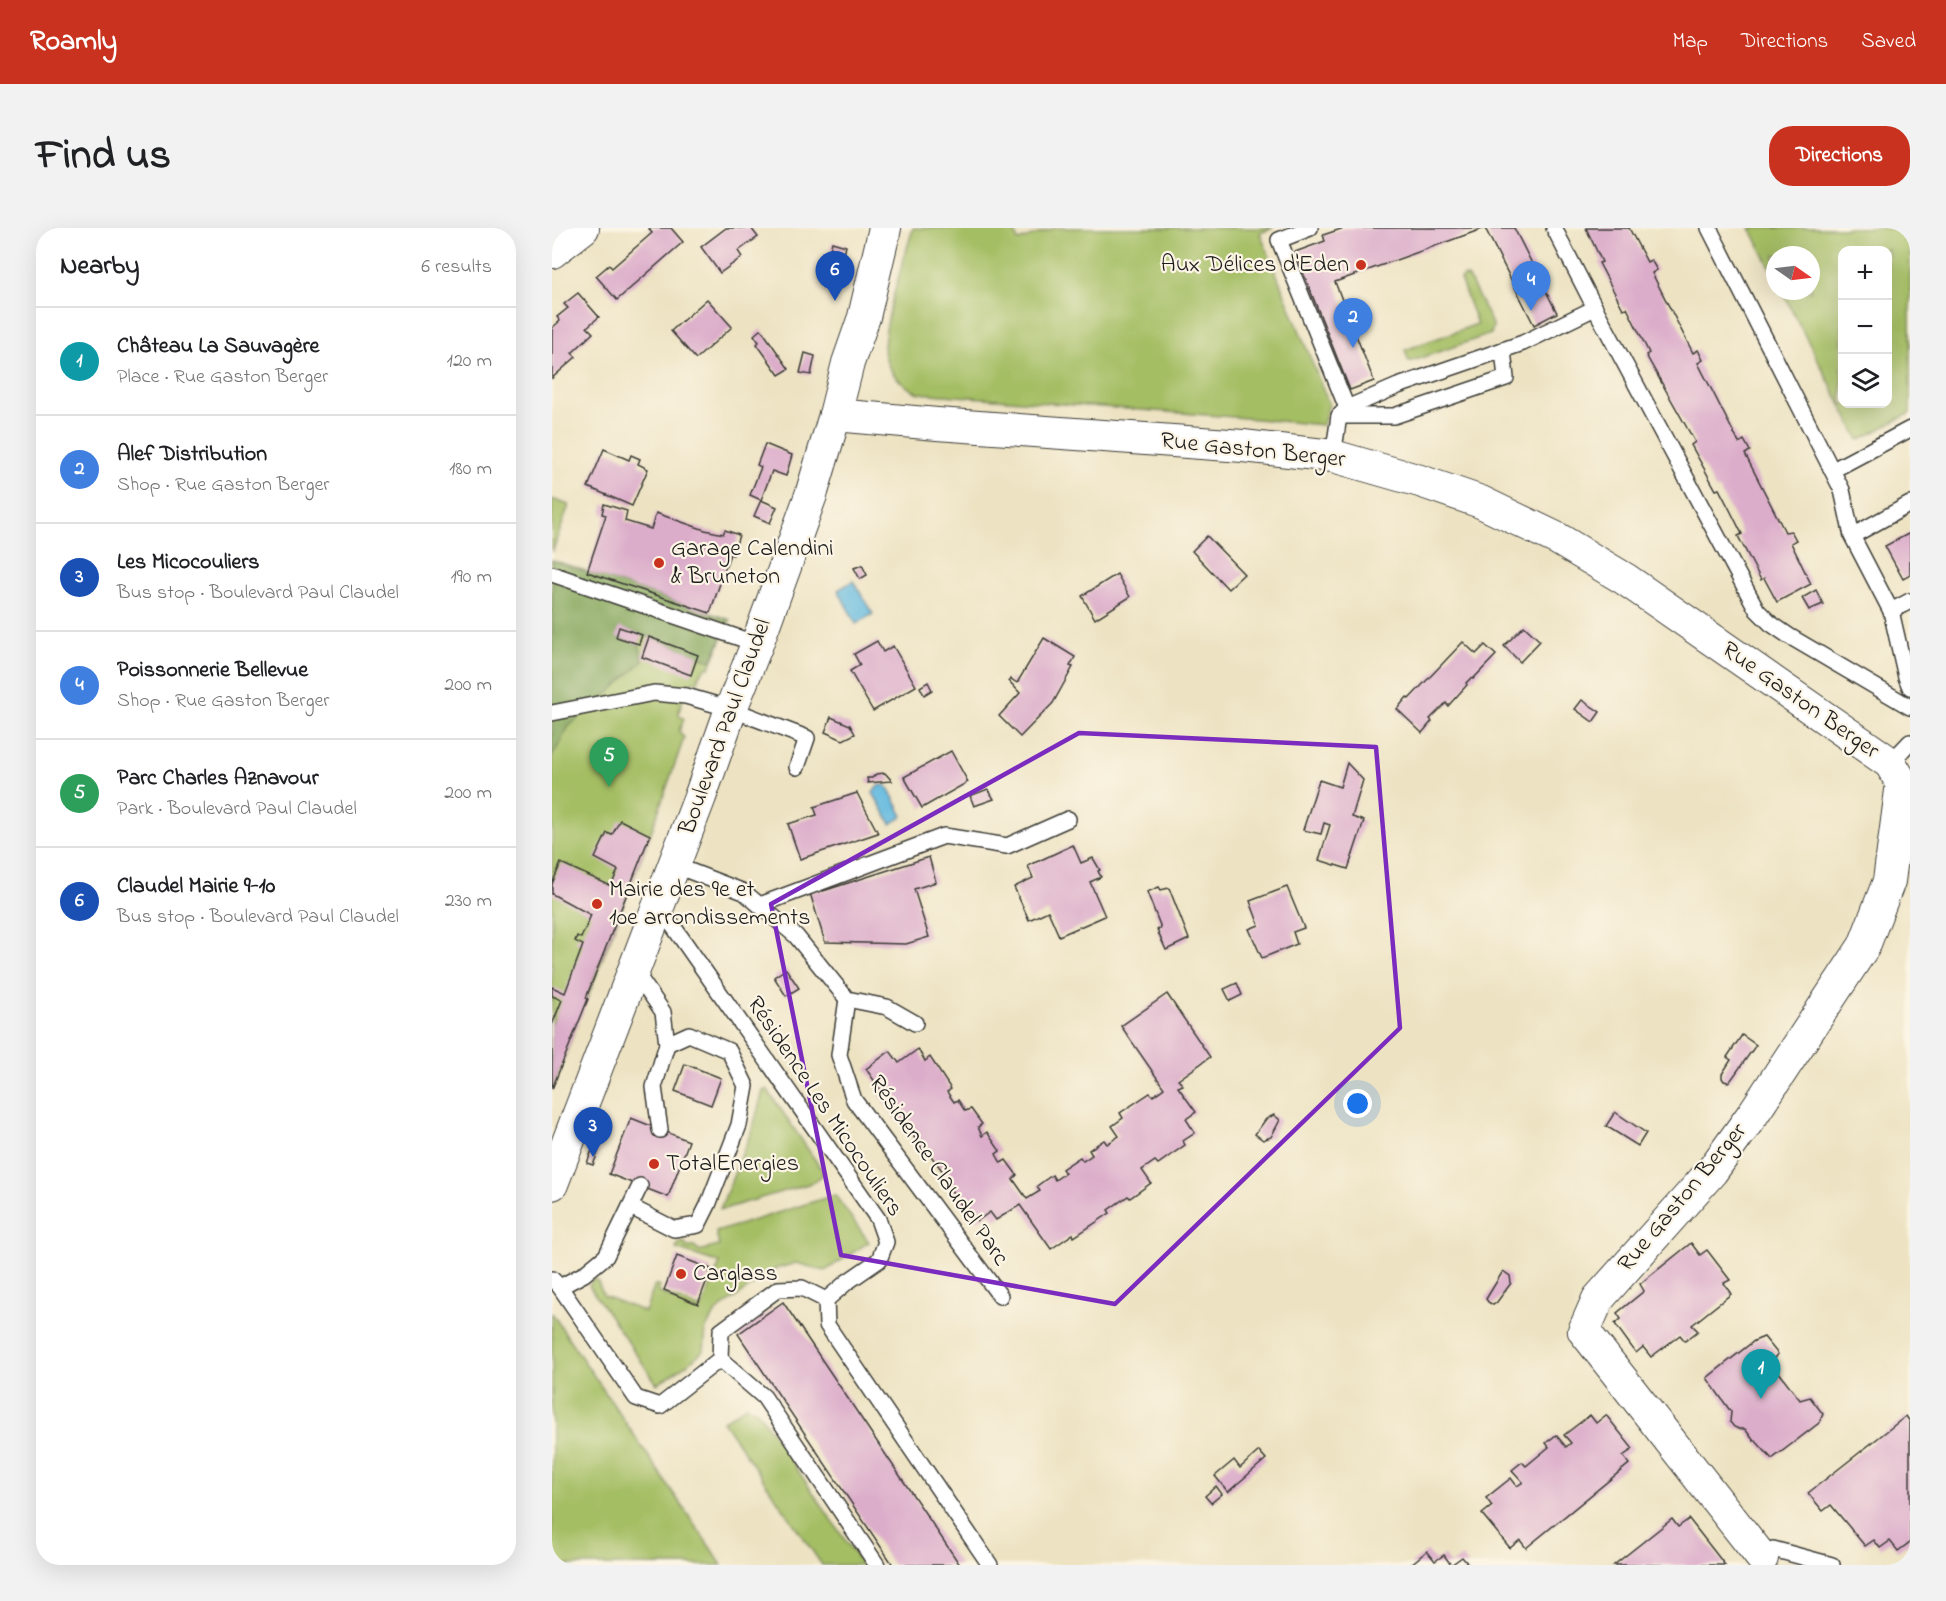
<!DOCTYPE html>
<html lang="en">
<head>
<meta charset="utf-8">
<style>
  body { margin:0; font-family:"Indie Flower",sans-serif; background:#f2f2f2; color:#202124 }
  .controls { position:absolute; right:18px; top:18px; display:grid; overflow:hidden; border-radius:12px; box-shadow:0 6px 24px #0002 }
  .controls button { width:54px; height:54px; display:grid; place-items:center; padding:0; border:0; border-bottom:2px solid #e0e0e0; background:#fff; color:#202124; font:30px sans-serif }
  .compass { position:absolute; left:1214px; top:18px; width:54px; height:54px; border-radius:50%; background:#fff; box-shadow:0 6px 24px #0002; rotate:104deg }
  .you { position:absolute; left:806px; top:876px; width:21px; height:21px; margin:-15px; border:4px solid #fff; border-radius:50%; background:#1a73e8; box-shadow:0 0 0 9px #1a73e833 }
  .badge { display:grid; place-items:center; width:39px; height:39px; border-radius:50%; background:#c8321e; color:#fff; font-size:20px; font-weight:700 }
  .pin { position:absolute; translate:-50% -50px; filter:drop-shadow(0 2px 3px #0008) }
  .pin::after { content:''; position:absolute; top:32px; width:21px; height:18px; background:inherit; clip-path:polygon(0 0,100% 0,50% 100%) }
  .list { margin:0; padding:0; list-style:none }
  h2 { display:flex; justify-content:space-between; align-items:center; height:78px; margin:0; padding:0 24px; font-size:26px }
  h2 small { font-size:20px; font-weight:400; color:#757577 }
  .list li { display:grid; grid-template-columns:39px 1fr auto; gap:18px; align-items:center; box-sizing:border-box; height:108px; padding:0 24px; border-top:2px solid #e0e0e0 }
  .list b { display:block; font-size:22px; white-space:nowrap }
  .list p { margin:0; font-size:20px; white-space:nowrap; color:#757577 }
  .list em { font-size:20px; font-style:normal; color:#757577 }
  .icon { flex:none; width:33px; height:33px; fill:none; stroke:currentColor; stroke-width:2; stroke-linecap:round; stroke-linejoin:round }
  .map { position:relative; flex:none; width:1358px; height:1337px; overflow:hidden; border-radius:24px }
  header { display:flex; align-items:center; gap:36px; box-sizing:border-box; height:84px; padding:0 30px; background:#c8321e; color:#fff }
  header strong { font-size:28px }
  nav { display:flex; gap:33px; margin-inline-start:auto; font-size:21px }
  .intro { display:flex; align-items:center; justify-content:space-between; box-sizing:border-box; height:144px; padding:0 36px }
  h1 { margin:0; font-size:42px }
  .button { padding:15px 27px; border-radius:24px; background:#c8321e; color:#fff; font-size:21px; font-weight:700 }
  main { display:flex; gap:36px; padding:0 36px }
  aside { flex:1; background:#fff; border-radius:24px; box-shadow:0 6px 24px #0002 }
  .map>svg:first-child { display:block }
</style>
</head>
<body>
<header>
<strong>Roamly</strong>
<nav><a>Map</a><a>Directions</a><a>Saved</a></nav>
</header>
<div class="intro"><h1>Find us</h1><a class="button">Directions</a></div>
<main>
<aside>
<h2>Nearby<small>6 results</small></h2>
<ul class="list">
<li><span class="badge" style="background:#0f9aa8">1</span><div><b>Château La Sauvagère</b><p>Place · Rue Gaston Berger</p></div><em>120 m</em></li>
<li><span class="badge" style="background:#3f7fe0">2</span><div><b>Alef Distribution</b><p>Shop · Rue Gaston Berger</p></div><em>180 m</em></li>
<li><span class="badge" style="background:#1a4fb4">3</span><div><b>Les Micocouliers</b><p>Bus stop · Boulevard Paul Claudel</p></div><em>190 m</em></li>
<li><span class="badge" style="background:#3f7fe0">4</span><div><b>Poissonnerie Bellevue</b><p>Shop · Rue Gaston Berger</p></div><em>200 m</em></li>
<li><span class="badge" style="background:#2e9e5b">5</span><div><b>Parc Charles Aznavour</b><p>Park · Boulevard Paul Claudel</p></div><em>200 m</em></li>
<li><span class="badge" style="background:#1a4fb4">6</span><div><b>Claudel Mairie 9-10</b><p>Bus stop · Boulevard Paul Claudel</p></div><em>230 m</em></li>
</ul>
</aside>
<div class="map">
<svg width="1358" height="1337" viewBox="0 0 1358 1337">
  <rect width="100%" height="100%" fill="#fcf5e5"/>
  <filter id="ink" filterUnits="userSpaceOnUse"><feTurbulence type="fractalNoise" baseFrequency=".0167" numOctaves="2"/><feDisplacementMap in="SourceGraphic" scale="12" xChannelSelector="R" yChannelSelector="G"/><feConvolveMatrix kernelMatrix="1 2 1 2 8 2 1 2 1" color-interpolation-filters="sRGB"/></filter>
  <filter id="wash" filterUnits="userSpaceOnUse"><feTurbulence type="fractalNoise" baseFrequency=".008" numOctaves="4" result="noise"/><feDisplacementMap in="SourceGraphic" scale="24" xChannelSelector="R" yChannelSelector="G"/><feGaussianBlur stdDeviation="1.35" result="paint"/><feColorMatrix in="noise" values="0 0 0 0 0 0 0 0 0 0 0 0 0 0 0 0 0 1.4 0 .05"/><feComposite in="paint" operator="in"/></filter>
  <g filter="url(#wash)">
    <rect width="100%" height="100%" fill="#ede3c3"/>
    <!-- green -->
    <g fill="#a4be64" stroke="#606d40" stroke-width="1.5" fill-rule="evenodd">
      <path d="M361,0H461L466,13L503,0H721L708,5L777,176L771,197L682,189L366,165C351,158 337,145 333,128C327,106 354,25 361,0Z"/>
      <path d="M1198,0H1358V185L1307,212L1230,63H1259V27H1223V49ZM1290,22H1336V176H1290Z"/>
      <path d="M913,48L917,50L941,98L939,106L857,134L853,122L925,96L908,51Z"/>
      <path d="M0,271L17,277L0,325Z"/>
      <path d="M0,332L178,392L158,439H154L146,449L147,451L146,454H140L135,458C134,468 126,478 127,487L132,491L127,503L132,510L98,607L0,862Z"/>
      <path d="M215,861L272,945L265,952L256,956L172,981H168L201,899L211,863Z"/>
      <path d="M283,967L317,1014L273,1043L244,1035L223,1041L165,1083L154,1100L152,1122L137,1135L105,1156L37,1058L40,1052H45L52,1068L93,1084L103,1057L108,1059L106,1064L149,1081L168,1035L124,1021L126,1016L132,1014L135,1019H142L147,1023L167,1018L164,1004Z"/>
      <path d="M0,1085L17,1111L170,1337H0Z"/>
      <path d="M194,1178L205,1182L310,1337H270L171,1193Z"/>
    </g>
    <!-- forest -->
    <path fill="#83a55a" stroke="#50603b" stroke-width="1.5" d="M0,332L178,392L159,433L97,409L67,400L65,409L87,416L91,433L60,462L17,498L0,529Z"/>
    <!-- water -->
    <g fill="#62b9df" stroke="#3f6a7e" stroke-width="1.5">
      <path d="M301,353L321,386L304,396L286,362Z"/>
      <path d="M329,557L335,558L351,588L339,596L321,565L324,560Z"/>
    </g>
    <g id="blocks">
      <!-- building -->
      <g fill="#dcadca">
        <path d="M99,0H119L131,14L65,72L44,48L57,37L60,40L100,5L97,1Z"/>
        <path d="M174,0H199L206,9L186,23L190,29L168,45L149,19Z"/>
        <path d="M792,0H962L1005,85L982,97L933,0L783,54L822,153L798,162L743,24L773,13L771,7Z"/>
        <path d="M1034,0H1077L1095,34L1099,32L1105,42L1100,45L1141,125L1146,122L1151,132L1146,135L1187,215L1192,212L1198,223L1193,226L1233,304L1239,303L1244,312L1239,315L1259,356L1225,374L1212,350L1209,352L1186,308L1190,306L1178,282L1167,261L1164,262L1139,217L1143,214L1094,127L1097,125L1075,80L1071,81L1047,35L1050,34Z"/>
        <path d="M280,14L294,18L290,35L276,30Z"/>
        <path d="M26,65L47,89L35,99L41,105L20,125L24,129L0,150V100L8,93L5,89L16,80L12,76Z"/>
        <path d="M155,71L180,99L144,131L119,103Z"/>
        <path d="M209,101L237,141L227,147L205,116L207,114L202,107Z"/>
        <path d="M253,125L263,128L259,147L248,145Z"/>
        <path d="M213,216L240,227L234,248L220,243L209,272L198,267L209,239L205,237Z"/>
        <path d="M52,221L77,232L79,227L88,231L86,236L96,241L80,278L36,259Z"/>
        <path d="M209,272L225,279L218,295L202,288Z"/>
        <path d="M52,276L75,283L73,293L99,301L104,285L153,302L171,306L173,302L187,307L181,327L178,326L158,385L35,344L54,287L50,286Z"/>
        <path d="M1358,305V347L1351,351L1333,318Z"/>
        <path d="M655,308L692,346L676,361L640,323Z"/>
        <path d="M310,337L315,347L308,351L302,340Z"/>
        <path d="M565,346L578,369L543,391L530,368Z"/>
        <path d="M1264,362L1271,376L1257,382L1250,370Z"/>
        <path d="M972,398L988,413L968,434L952,418Z"/>
        <path d="M67,399L90,407L87,416L64,409Z"/>
        <path d="M97,409L146,427L139,447L90,429Z"/>
        <path d="M492,410L523,429L518,438L521,439L501,475L468,509L447,488L468,465L457,453L459,451L465,455Z"/>
        <path d="M325,413L331,424L341,418L364,458L321,483L298,443L308,437L302,426Z"/>
        <path d="M911,414L924,426L933,417L944,427L921,451L919,450L914,455L915,457L896,478L894,475L878,491L880,493L870,505L845,481L855,469L857,471Z"/>
        <path d="M376,454L380,462L372,467L368,459Z"/>
        <path d="M1030,472L1048,484L1041,494L1023,481Z"/>
        <path d="M279,489L298,497L303,506L291,512L273,504Z"/>
        <path d="M399,523L416,554L370,580L352,549Z"/>
        <path d="M795,535L811,552L800,589L812,593L796,641L767,632L778,597L772,595L769,606L751,602L767,552L788,559Z"/>
        <path d="M333,545L340,553L316,555L315,550H320L324,546Z"/>
        <path d="M436,561L442,571L422,578L418,568Z"/>
        <path d="M305,565L326,605L248,631L236,596L265,587L262,579Z"/>
        <path d="M68,592L98,607L34,770L36,771L0,861V797L10,772L0,768V759L13,765L31,717L23,713L25,708L29,710L39,687L0,666V656L9,635L59,658L66,642L43,630L55,605L60,607Z"/>
        <path d="M521,617L529,635L541,630L548,642L546,643L549,649L538,654L553,688L507,708L496,683L477,692L462,659L481,650L476,638Z"/>
        <path d="M377,629L384,654L362,661L377,709L354,716L273,714L258,665L270,661L271,663Z"/>
        <path d="M607,659L609,662L617,660L637,711L614,722L605,702L609,700L595,664Z"/>
        <path d="M735,659L752,700L741,704L745,716L710,730L697,701L707,697L698,673Z"/>
        <path d="M234,741L247,760L234,768L222,749Z"/>
        <path d="M685,755L690,767L678,773L672,761Z"/>
        <path d="M615,766L658,829L626,852L631,857L626,859L644,884L634,891L643,905L631,913L633,917L606,936L603,933L590,942L599,955L578,970L576,968L556,982L558,985L522,1009L521,1006L499,1021L468,977L444,992L438,984L425,993L416,980L413,982L389,948L392,945L376,924L374,926L350,892L346,894L327,867L331,865L314,841L338,823L347,835L366,821L373,833L378,829L399,861L395,864L402,874L406,872L413,883L419,881L430,896L426,899L430,908L435,904L448,923L444,926L449,935L454,932L465,947L461,951L475,971L488,963L485,958L500,947L503,952L513,945L510,941L528,929L531,933L540,927L537,922L552,912L555,916L567,908L560,898L571,890L568,885L598,865L601,868L612,860L569,798Z"/>
        <path d="M1190,807L1204,817L1179,852L1176,854L1172,853L1170,850V846L1179,832L1175,829Z"/>
        <path d="M133,836L169,850L159,877L123,863Z"/>
        <path d="M1063,884L1094,905L1086,918L1054,898Z"/>
        <path d="M722,887L728,892L719,909L711,912L703,906L714,891Z"/>
        <path d="M79,890L137,913L116,969L57,946Z"/>
        <path d="M41,920L47,922L41,937L35,935Z"/>
        <path d="M1139,1015L1148,1027L1155,1022L1178,1052L1172,1055L1179,1066L1140,1097L1146,1103L1133,1113L1128,1107L1099,1129L1091,1119L1084,1125L1063,1096L1069,1091L1065,1085L1092,1063L1088,1056Z"/>
        <path d="M125,1028L159,1041L146,1076L112,1062Z"/>
        <path d="M951,1043L958,1048L959,1055L945,1074L941,1077L936,1074L934,1071Z"/>
        <path d="M231,1074L408,1337H341L186,1106Z"/>
        <path d="M1212,1109L1226,1126L1220,1135L1248,1172L1258,1169L1271,1186L1267,1195L1220,1231L1203,1212L1202,1213L1193,1201H1187L1182,1199L1178,1194L1179,1184L1155,1150L1202,1113Z"/>
        <path d="M1038,1187L1044,1195L1054,1187L1081,1221L1071,1228L1077,1236L974,1320L968,1312L958,1320L930,1286L940,1278L934,1270L959,1250L965,1258L971,1254L960,1242L970,1234L974,1238L997,1219L994,1215L1004,1207L1014,1219L1019,1215L1012,1207Z"/>
        <path d="M1354,1188L1358,1194V1314L1346,1323L1338,1313L1328,1320L1322,1312L1313,1318L1279,1277L1271,1283L1256,1265Z"/>
        <path d="M707,1223L714,1231L676,1264L663,1248L682,1232L688,1240Z"/>
        <path d="M664,1258L670,1266L659,1275L653,1268Z"/>
        <path d="M1120,1291L1126,1299L1137,1291L1173,1337H1062Z"/>
        <path d="M875,1323L883,1333L892,1327L899,1337L910,1329L917,1337H858Z"/>
      </g>
    </g>
  </g>
  <g filter="url(#ink)">
    <use href="#blocks" fill-opacity="0" stroke="#3b3a35" stroke-width="1.5"/>
    <g fill="none" stroke-linecap="round" stroke-linejoin="round">
      <!-- lane casing -->
      <g stroke="#3b3a35" stroke-width="18">
        <g id="lane">
          <path d="M758,0L727,12L795,180"/>
          <path d="M1002,0L1043,80L1205,382L1218,395L1237,408L1358,479"/>
          <path d="M1157,0L1290,262L1300,308L1339,383L1358,373"/>
          <path d="M787,188H842L954,150L951,122"/>
          <path d="M781,228L787,188L795,180L846,158L971,115L1043,80"/>
          <path d="M1281,242L1358,201"/>
          <path d="M1300,308L1358,276"/>
          <path d="M0,346L205,416"/>
          <path d="M1339,383L1354,449L1358,459"/>
          <path d="M0,485L102,465L134,468L179,481L255,510L245,539"/>
          <path d="M1338,535L1358,514"/>
          <path d="M122,637L192,664L244,708L295,771L335,779L363,795"/>
          <path d="M208,677L392,608L455,618L516,591"/>
          <path d="M107,678L326,991L334,1014L327,1032L295,1054L274,1072L275,1097L438,1337"/>
          <path d="M82,742L111,784L115,816L102,859L108,902"/>
          <path d="M295,771L287,827L302,872L448,1068"/>
          <path d="M79,979L122,1001L146,997L156,977L187,897L194,858L177,823L137,806L115,816"/>
          <path d="M0,1051L8,1059L84,1170L108,1178L168,1131L169,1103L226,1061L250,1060L274,1072"/>
          <path d="M8,1059L32,1046L54,1028L88,958"/>
          <path d="M168,1131L212,1169L325,1337"/>
          <path d="M1207,1333L1221,1321L1280,1337"/>
        </g>
      </g>
      <!-- street casing -->
      <g stroke="#3b3a35" stroke-width="34">
        <g id="street">
          <path d="M0,24L31,0"/>
          <path d="M283,187L385,196L691,218L781,228L868,253L929,274L1006,311L1073,351L1338,535L1350,555L1337,653L1312,718L1201,886L1160,943L1046,1071L1032,1103L1210,1330"/>
          <path d="M0,956L148,569L179,481L205,416L259,267L283,187L296,135L312,89L333,0"/>
        </g>
      </g>
      <!-- lane -->
      <use href="#lane" stroke="#fff" stroke-width="15"/>
      <!-- street -->
      <use href="#street" stroke="#fff" stroke-width="32"/>
    </g>
  </g>
  <!-- marked area -->
  <path fill="none" stroke="#7b2cbf" stroke-width="4.5" stroke-linejoin="round" d="M527,505L824,519L848,800L563,1076L289,1027L219,676Z"/>
  <!-- markers -->
  <g fill="#c8321e" stroke="#fcf5e5" stroke-width="2">
    <circle cx="809" cy="37" r="6"/>
    <circle cx="107" cy="335" r="6"/>
    <circle cx="45" cy="676" r="6"/>
    <circle cx="102" cy="936" r="6"/>
    <circle cx="129" cy="1046" r="6"/>
  </g>
  <g text-anchor="middle" dominant-baseline="central" stroke-width="4.5" stroke-linejoin="round" paint-order="stroke">
    <!-- poi labels -->
    <g font-size="24" fill="#1c1c1c" stroke="#fcf5e5" text-anchor="start">
      <text x="797" y="37" text-anchor="end">Aux Délices d'Eden</text>
      <text x="119" y="321">Garage Calendini<tspan x="119" dy="28">&amp; Bruneton</tspan></text>
      <text x="57" y="662">Mairie des 9e et<tspan x="57" dy="28">10e arrondissements</tspan></text>
      <text x="114" y="936">TotalEnergies</text>
      <text x="141" y="1046">Carglass</text>
    </g>
    <!-- street labels -->
    <g font-size="24" fill="#1c1c1c" stroke="#fcf5e5">
      <text transform="translate(701 223) rotate(6)">Rue Gaston Berger</text>
      <text transform="translate(1248 473) rotate(35)">Rue Gaston Berger</text>
      <text transform="translate(174 499) rotate(-70)">Boulevard Paul Claudel</text>
      <text transform="translate(272 879) rotate(56)">Résidence Les Micocouliers</text>
      <text transform="translate(386 943) rotate(55)">Résidence Claudel Parc</text>
      <text transform="translate(1131 970) rotate(-50)">Rue Gaston Berger</text>
    </g>
  </g>
</svg>
<div class="controls">
<button>+</button>
<button>−</button>
<button><svg class="icon" aria-label="layers" viewBox="0 0 24 24"><path d="M12 4l9 5-9 5-9-5zM3 14l9 5 9-5"/></svg></button>
</div>
<svg class="compass" viewBox="-18 -18 36 36"><path d="M0-13l5 13h-10z" fill="#e53935"/><path d="M0 13l5-13h-10z" fill="#757577"/></svg>
<div class="you"></div>
<div class="pin badge" style="left:1209px;top:1171px;background:#0f9aa8">1</div>
<div class="pin badge" style="left:801px;top:120px;background:#3f7fe0">2</div>
<div class="pin badge" style="left:41px;top:929px;background:#1a4fb4">3</div>
<div class="pin badge" style="left:979px;top:83px;background:#3f7fe0">4</div>
<div class="pin badge" style="left:57px;top:559px;background:#2e9e5b">5</div>
<div class="pin badge" style="left:283px;top:73px;background:#1a4fb4">6</div>
</div>
</main>
</body>
</html>
